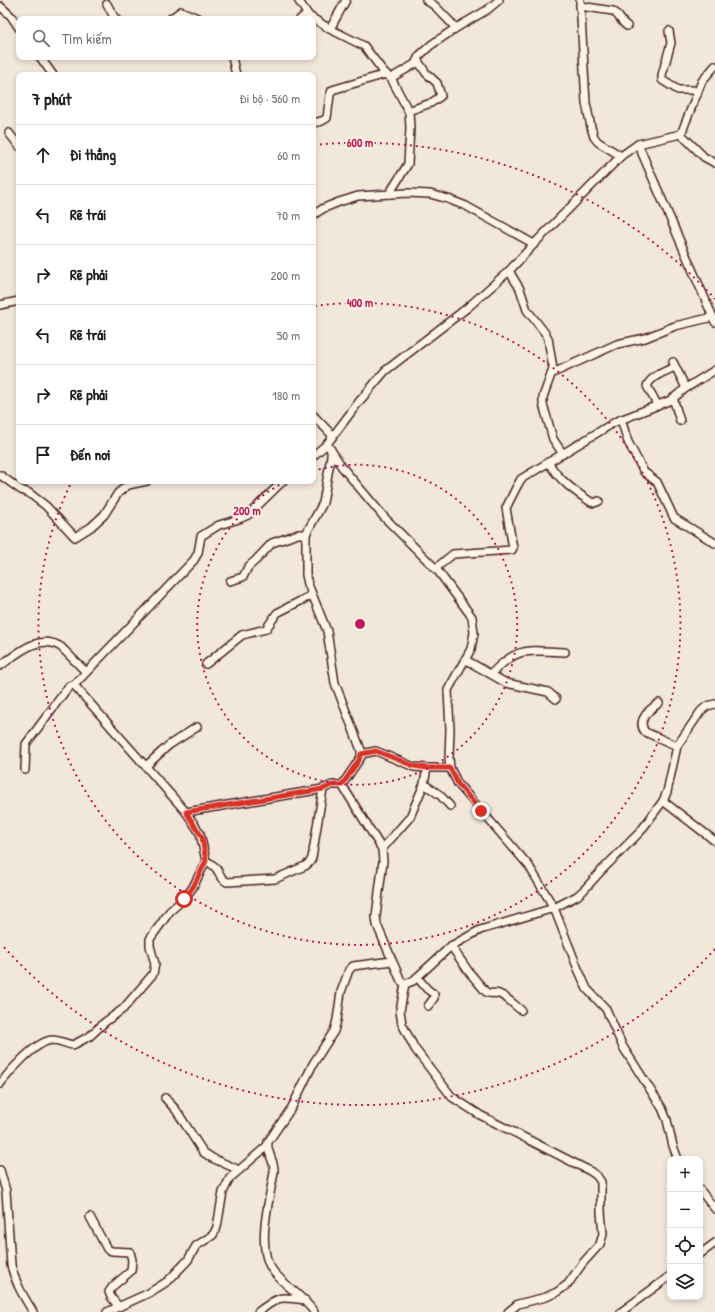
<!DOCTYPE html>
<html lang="vi">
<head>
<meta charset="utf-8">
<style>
  body { margin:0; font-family:"Patrick Hand",sans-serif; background:#f2f2f2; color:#202124 }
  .controls { position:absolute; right:12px; bottom:12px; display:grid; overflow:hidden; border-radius:8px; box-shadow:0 2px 6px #0003 }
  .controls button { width:36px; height:36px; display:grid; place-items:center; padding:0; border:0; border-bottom:1px solid #e0e0e0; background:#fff; color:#202124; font:20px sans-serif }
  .stop { position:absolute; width:12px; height:12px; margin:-9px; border:3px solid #d93025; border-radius:50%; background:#fff }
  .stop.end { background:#d93025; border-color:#fff; box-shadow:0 1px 4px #0008 }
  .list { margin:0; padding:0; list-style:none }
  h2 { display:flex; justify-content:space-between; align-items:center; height:52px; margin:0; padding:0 16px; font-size:17px }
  h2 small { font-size:13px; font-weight:400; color:#757577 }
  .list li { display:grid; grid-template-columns:26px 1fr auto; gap:12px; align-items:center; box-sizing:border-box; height:60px; padding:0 16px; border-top:1px solid #e0e0e0 }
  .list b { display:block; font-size:15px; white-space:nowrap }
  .list em { font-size:13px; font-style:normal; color:#757577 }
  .icon { flex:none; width:22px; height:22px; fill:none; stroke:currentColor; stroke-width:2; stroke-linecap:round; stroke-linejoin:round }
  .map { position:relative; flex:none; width:715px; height:1312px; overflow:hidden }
  .search { position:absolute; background:#fff; box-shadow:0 2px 6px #0003; left:16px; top:16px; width:300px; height:44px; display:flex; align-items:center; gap:10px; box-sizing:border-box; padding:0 14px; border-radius:8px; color:#757577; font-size:15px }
  .panel { position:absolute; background:#fff; box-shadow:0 2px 6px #0003; left:16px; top:72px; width:300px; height:412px; border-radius:8px }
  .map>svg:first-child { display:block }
</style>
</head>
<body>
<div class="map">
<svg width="715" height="1312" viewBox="0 0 715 1312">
  <rect width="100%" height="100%" fill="#f1e8da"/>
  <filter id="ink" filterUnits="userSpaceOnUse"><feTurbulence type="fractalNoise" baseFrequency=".025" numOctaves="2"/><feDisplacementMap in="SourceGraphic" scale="8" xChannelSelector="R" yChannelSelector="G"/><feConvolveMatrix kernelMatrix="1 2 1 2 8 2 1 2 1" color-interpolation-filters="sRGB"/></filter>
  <g filter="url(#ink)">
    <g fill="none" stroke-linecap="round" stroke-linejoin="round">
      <!-- minor casing -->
      <g stroke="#4a1f2b" stroke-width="10">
        <g id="minor">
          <path d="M298,0L309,16L330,29L364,46L383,71L392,80L409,112L410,128L408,164L389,194"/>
          <path d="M426,0L435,6L456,28"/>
          <path d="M580,0L586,103L591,127L594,137L598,142L621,156"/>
          <path d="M107,4L114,17L116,19"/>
          <path d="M0,6L11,16L19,28"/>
          <path d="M580,6L613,11C619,15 621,22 627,26"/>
          <path d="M170,19L181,11L200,19"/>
          <path d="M300,19L307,14"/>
          <path d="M330,29L346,0"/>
          <path d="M669,31L671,43L662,75V80L678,90H693L697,95"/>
          <path d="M40,57L53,75"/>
          <path d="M232,57L236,75"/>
          <path d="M391,78L415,64L419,56L431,45L456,28L487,10L499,0"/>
          <path d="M408,111L431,103L441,96L437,83L426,73L418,61"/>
          <path d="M313,123L322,121L327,118L330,95L332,90L386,74"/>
          <path d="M9,133L19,146"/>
          <path d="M681,134L704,157L715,163"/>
          <path d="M638,144L715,322"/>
          <path d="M313,215L324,208L339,202L358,196L407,193L430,194L448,199L466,206L534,244L621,156L638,144L681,134L702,81L715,66"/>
          <path d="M509,271L520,289L527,310L545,333L548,338L553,369L543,397V404L553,439L563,454"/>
          <path d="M0,305L19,301"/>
          <path d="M673,362L686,388"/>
          <path d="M553,373L617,344L645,338L675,326L713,317"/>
          <path d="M673,398L680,421"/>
          <path d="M658,406L647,386C651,376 666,371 675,367"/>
          <path d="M313,415L333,436L327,444L313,456"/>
          <path d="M621,419L628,442L644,472L657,482L674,518L715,543"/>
          <path d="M333,436L358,403L385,371L467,308L509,271L534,244"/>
          <path d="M327,444L331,450V456L323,503L306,534V575L308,584L327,631L335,683L361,750V757L342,785"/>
          <path d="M331,450L342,467L384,517L438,571L472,617L474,633L471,649L448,690L450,729L449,758L450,768L458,784L529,866L554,908L577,896L584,890L601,871L640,832L657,809L663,801L667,792L677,746L701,711L707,706L715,704"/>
          <path d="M548,462C559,480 574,491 591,502L594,503L599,501"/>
          <path d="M0,475L21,490L29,493L46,506L75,537L91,527L104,515L118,493L128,485L147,481"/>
          <path d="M283,481L248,515L239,519L219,525L201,536L198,553L194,560L74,685L186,812L323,789L332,785H342L382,849L383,861L376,916L377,925L401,981L405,984L413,981L451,946L480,930L554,908L578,969L587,989L606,1009L623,1047L662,1108L667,1120L673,1146L678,1159"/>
          <path d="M436,568L453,554L512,550L513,548L506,508L516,488L521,479L615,422L671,400L686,388L715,370"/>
          <path d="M230,581L243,577L248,567L256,560L272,543L298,534H306"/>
          <path d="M466,660L506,683L548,692L556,699"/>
          <path d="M206,664L242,635L266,629L277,613L312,595"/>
          <path d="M0,666C18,653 39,633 61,647L86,672"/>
          <path d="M491,674C519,645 528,651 565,652"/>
          <path d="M659,703C650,709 636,720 645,732L677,746"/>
          <path d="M361,754L376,751L414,767L427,768H450"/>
          <path d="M146,766L169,745L197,727"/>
          <path d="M25,770L26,744L69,686L74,685"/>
          <path d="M424,784L440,795L450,806"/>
          <path d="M663,801L715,841"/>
          <path d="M382,849L410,817L424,784L427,768"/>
          <path d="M206,861C221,867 217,877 227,882L275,879L305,866L310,862L312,858L323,789"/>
          <path d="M451,946L469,972L486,992C491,995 494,992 499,994C506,996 514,1005 521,1010"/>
          <path d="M417,977L427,989L434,994V998L428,1006"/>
          <path d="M405,984L400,1011L402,1024L415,1049L452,1097L480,1115L590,1171L597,1176L601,1182V1212L603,1234L600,1244L582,1264L568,1284L557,1292L546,1297L518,1304L508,1312"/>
          <path d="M0,1084C9,1072 36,1041 52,1040C59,1040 66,1044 73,1045L90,1036L105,1022L123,1009L153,974L155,964L150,946V939L170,911L184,899L193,887L206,861L200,833L186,812"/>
          <path d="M165,1098L176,1110L203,1152L212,1158L239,1170"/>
          <path d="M0,1170L6,1191L11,1265C15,1283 24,1297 33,1312"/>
          <path d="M700,1190L715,1209"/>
          <path d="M90,1217L107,1249L112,1251L130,1252L132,1260L131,1271L113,1286L109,1292L111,1297L119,1307"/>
          <path d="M700,1254L715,1243"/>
          <path d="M107,1312L149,1293L168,1281L188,1260L196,1246L213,1235L217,1227L223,1192L230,1178L267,1146"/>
          <path d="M258,1312C280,1296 278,1296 305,1300"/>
          <path d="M314,1312C303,1296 285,1286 273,1271C255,1248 270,1198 274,1172C275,1161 266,1152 268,1142L292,1107L313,1064L334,1031L337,1020L341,992L349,970L353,966L392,961"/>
          <path d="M621,1312L670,1276"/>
        </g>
      </g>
      <!-- minor -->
      <use href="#minor" stroke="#fcf5e5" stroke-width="7"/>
    </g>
  </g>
  <g fill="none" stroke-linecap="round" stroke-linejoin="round" filter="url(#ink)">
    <!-- route -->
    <path stroke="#d93025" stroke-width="5" d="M184,899L193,887L206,861L202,837L186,812L323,789L332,785H342L359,760L361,754L376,751L414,766L427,768H450L458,784L481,811"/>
  </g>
  <!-- distance rings -->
  <g fill="none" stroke="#c2185b" stroke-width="2" stroke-dasharray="2 4">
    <path d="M313 471A160 160 0 1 1 287 481"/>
    <path d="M315 306A321 321 0 1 1 71 483"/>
    <path d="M715 949A481 481 0 0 1 3 946M314 145A481 481 0 0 1 715 299"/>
  </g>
  <circle cx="360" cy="624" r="6" fill="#c2185b" stroke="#fcf5e5" stroke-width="2"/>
  <g font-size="12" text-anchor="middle" font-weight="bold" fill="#c2185b" stroke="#fcf5e5" stroke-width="4" stroke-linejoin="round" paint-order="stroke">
    <text x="360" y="147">600 m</text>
    <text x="360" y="307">400 m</text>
    <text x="247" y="515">200 m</text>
  </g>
</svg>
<div class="controls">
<button>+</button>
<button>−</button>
<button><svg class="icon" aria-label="locate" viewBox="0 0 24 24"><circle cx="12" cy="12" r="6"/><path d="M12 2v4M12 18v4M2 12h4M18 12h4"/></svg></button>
<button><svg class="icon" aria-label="layers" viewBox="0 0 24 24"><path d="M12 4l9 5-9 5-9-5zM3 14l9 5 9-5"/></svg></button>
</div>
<div class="stop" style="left:184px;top:899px"></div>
<div class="stop end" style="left:481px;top:811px"></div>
<div class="search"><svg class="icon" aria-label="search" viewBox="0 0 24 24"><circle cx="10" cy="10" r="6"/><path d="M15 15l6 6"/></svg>Tìm kiếm</div>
<section class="panel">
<h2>7 phút<small>Đi bộ · 560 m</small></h2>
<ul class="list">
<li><svg class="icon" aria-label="ahead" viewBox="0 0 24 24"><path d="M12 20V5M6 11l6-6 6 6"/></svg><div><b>Đi thẳng</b></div><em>60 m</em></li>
<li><svg class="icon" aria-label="left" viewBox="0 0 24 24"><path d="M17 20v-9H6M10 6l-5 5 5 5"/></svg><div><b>Rẽ trái</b></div><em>70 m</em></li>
<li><svg class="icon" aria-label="right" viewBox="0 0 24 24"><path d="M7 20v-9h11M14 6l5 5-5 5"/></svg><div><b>Rẽ phải</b></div><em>200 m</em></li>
<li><svg class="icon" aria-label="left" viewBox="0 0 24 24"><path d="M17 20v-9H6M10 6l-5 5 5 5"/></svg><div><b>Rẽ trái</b></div><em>50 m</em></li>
<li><svg class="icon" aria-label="right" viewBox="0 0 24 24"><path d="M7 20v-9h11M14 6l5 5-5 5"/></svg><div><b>Rẽ phải</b></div><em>180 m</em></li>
<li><svg class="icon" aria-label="arrive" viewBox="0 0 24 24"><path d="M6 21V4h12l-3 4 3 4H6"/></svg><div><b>Đến nơi</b></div></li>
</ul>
</section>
</div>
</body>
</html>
